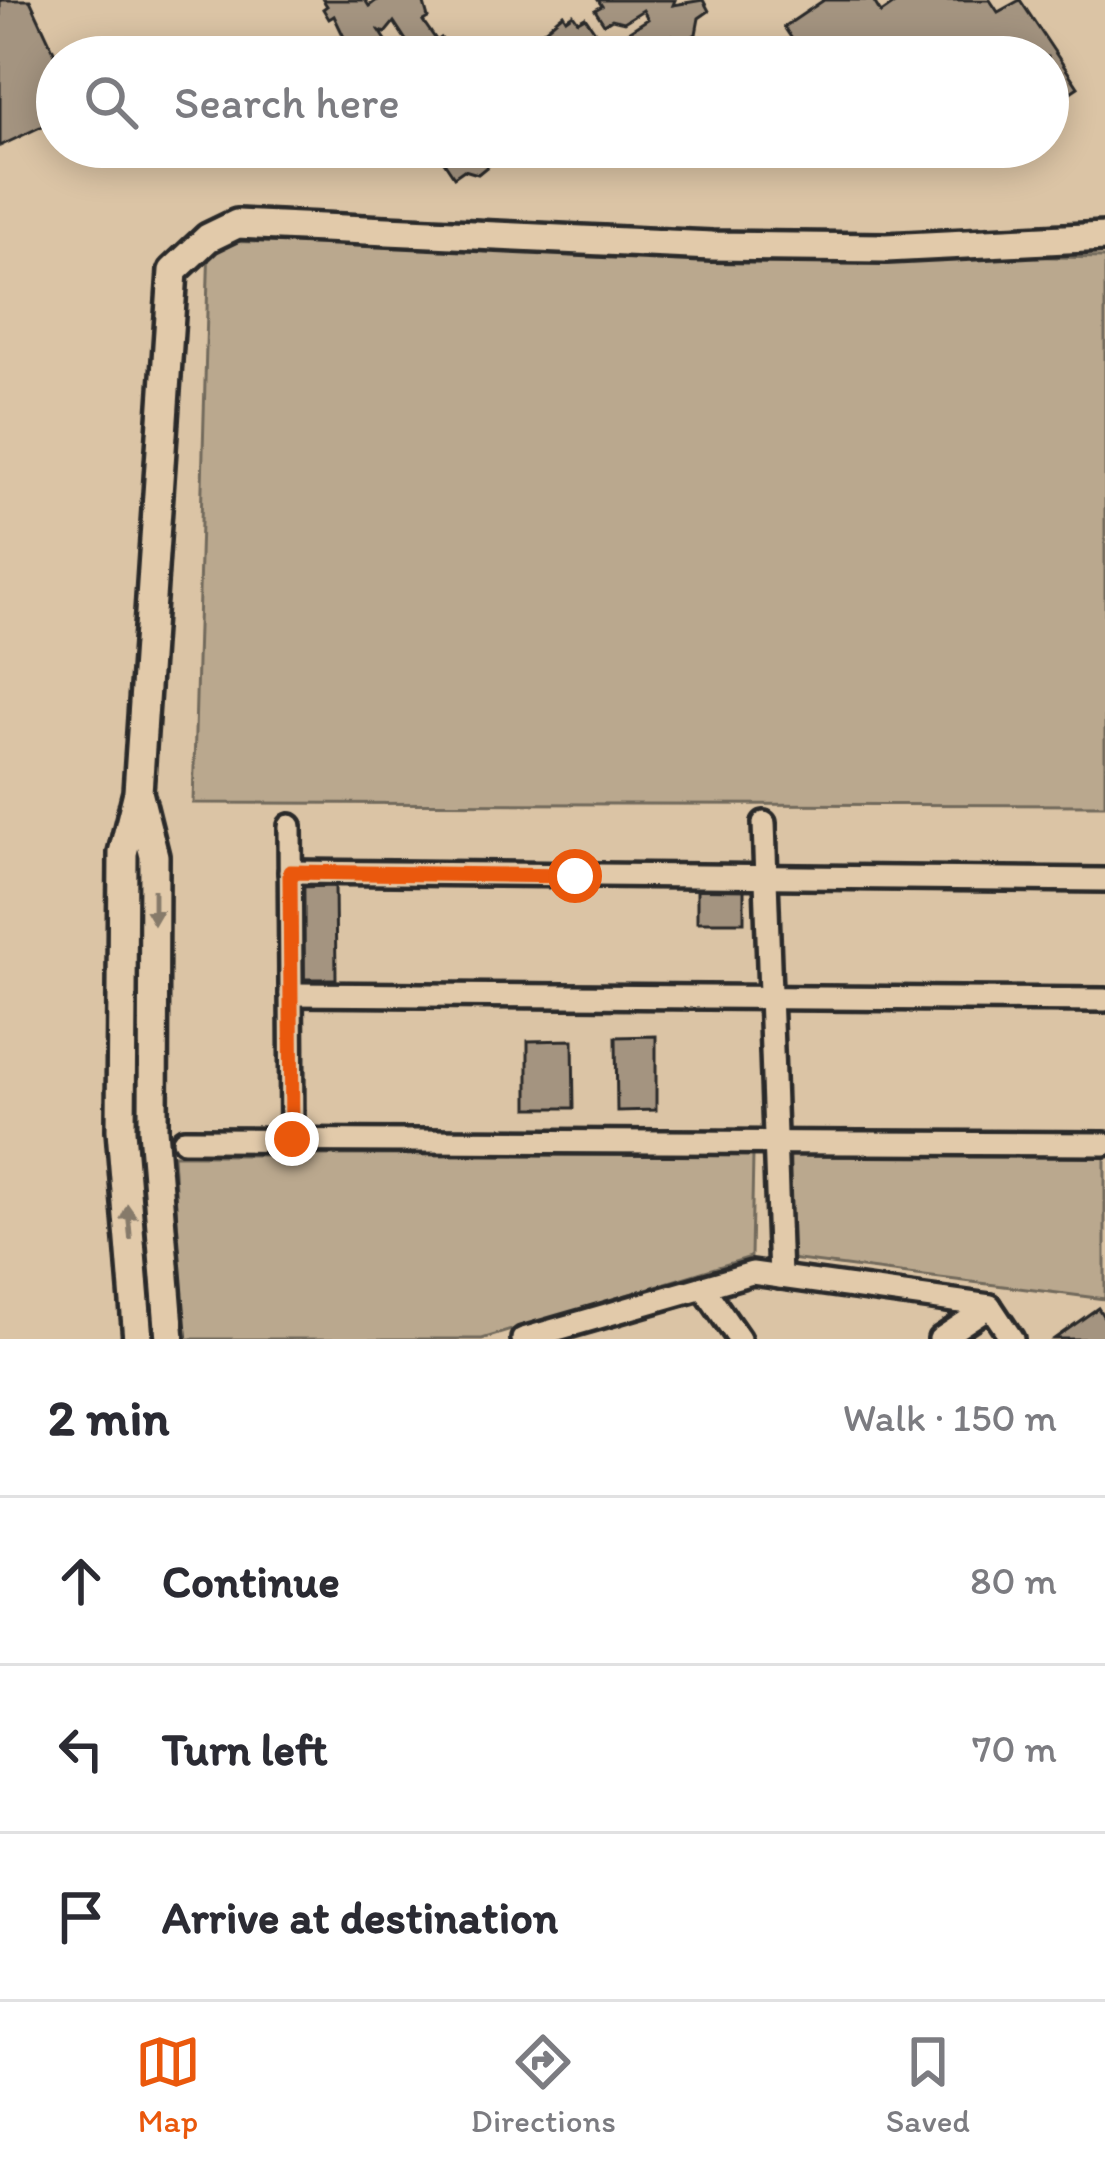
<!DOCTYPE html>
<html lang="en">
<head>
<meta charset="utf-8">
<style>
  body { margin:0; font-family:Itim,sans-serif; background:#f7f7f7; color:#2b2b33 }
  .stop { position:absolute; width:36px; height:36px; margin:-27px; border:9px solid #ea580c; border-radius:50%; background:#fff }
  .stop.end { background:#ea580c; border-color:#fff; box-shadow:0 3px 12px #0008 }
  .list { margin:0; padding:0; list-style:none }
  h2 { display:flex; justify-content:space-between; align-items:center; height:156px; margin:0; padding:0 48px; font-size:51px }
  h2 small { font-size:39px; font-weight:400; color:#7c7c81 }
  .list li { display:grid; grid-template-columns:78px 1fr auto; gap:36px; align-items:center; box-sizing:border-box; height:168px; padding:0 48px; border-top:3px solid #e1e1e2 }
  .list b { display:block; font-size:45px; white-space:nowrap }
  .list em { font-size:39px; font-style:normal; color:#7c7c81 }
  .icon { flex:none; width:66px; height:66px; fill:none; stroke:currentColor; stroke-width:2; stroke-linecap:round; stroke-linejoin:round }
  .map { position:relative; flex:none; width:1105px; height:1339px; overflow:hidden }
  .search { position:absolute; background:#fff; box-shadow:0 6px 30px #0003; left:36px; right:36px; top:36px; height:132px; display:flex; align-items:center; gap:30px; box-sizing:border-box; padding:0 42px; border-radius:66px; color:#7c7c81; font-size:45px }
  .sheet { height:660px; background:#fff }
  nav { display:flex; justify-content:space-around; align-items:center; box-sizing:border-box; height:168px; border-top:3px solid #e1e1e2; background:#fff; font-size:33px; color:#7c7c81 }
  nav a { display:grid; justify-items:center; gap:6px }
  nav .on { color:#ea580c }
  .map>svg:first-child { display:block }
</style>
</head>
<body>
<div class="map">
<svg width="1105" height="1339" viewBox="0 0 1105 1339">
  <rect width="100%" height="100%" fill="#dbc4a5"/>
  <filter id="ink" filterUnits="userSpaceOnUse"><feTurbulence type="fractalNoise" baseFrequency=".00833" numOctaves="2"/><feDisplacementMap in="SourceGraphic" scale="24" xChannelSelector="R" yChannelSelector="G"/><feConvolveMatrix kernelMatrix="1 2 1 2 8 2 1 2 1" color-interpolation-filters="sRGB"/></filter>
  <g filter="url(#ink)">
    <!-- green -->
    <g fill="#baa88e" stroke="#726a5c" stroke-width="3">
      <path d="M209,241L1105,258V805L193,803Z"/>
      <path d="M173,1155H753L751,1257L482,1339H184Z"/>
      <path d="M790,1155H1105V1299L790,1259Z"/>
    </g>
    <!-- building -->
    <g fill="#a49480" stroke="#2b2b2b" stroke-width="3">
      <path d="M0,0H30L57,58V119L0,146Z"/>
      <path d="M323,0H365L369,6L377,0H423L428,18L423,21L437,41L441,38L447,48L452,45L460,57H417L394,22L385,33L380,31L397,57L353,56L334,16L329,19L323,9L327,6Z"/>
      <path d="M598,0H675L673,5L703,0L709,11L699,18L696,34L684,42L672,35L661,42L665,57H589L648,19L643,10L624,22L612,19L604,24L595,10L602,6Z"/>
      <path d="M824,0H873L881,13L900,0H990L998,12L1020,0L1078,87L1048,107V57H804L784,27Z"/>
      <path d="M563,14L566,19L573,14L578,21L585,17L594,30L584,47L570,57H511L518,50L515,45L526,38L529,43Z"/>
      <path d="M454,147H511L478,174L464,170L454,177L440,156Z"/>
      <path d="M863,147H888L871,159Z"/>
      <path d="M958,147H986L966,160Z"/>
      <rect x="697" y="885" width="47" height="37"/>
      <path d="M335,886L336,979H298L297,887Z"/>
      <path d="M656,1036V1110L617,1111L616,1037Z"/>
      <path d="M573,1040L574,1108H528V1041Z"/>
      <path d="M1098,1308L1105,1319V1339H1054Z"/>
    </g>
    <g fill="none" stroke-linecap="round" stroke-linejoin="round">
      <!-- minor casing -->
      <g stroke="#2b2b2b" stroke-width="30">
        <g id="minor">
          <path d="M764,823L780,1277"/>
          <path d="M290,826L292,1140"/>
          <path d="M290,872L1105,880"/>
          <path d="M291,994L1105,1000"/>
          <path d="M184,1140L1105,1144"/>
          <path d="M703,1287L739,1339"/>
          <path d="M523,1339L752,1273L990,1306L1012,1339"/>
          <path d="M940,1339L990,1306"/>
        </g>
      </g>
      <!-- tertiary casing -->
      <g stroke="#2b2b2b" stroke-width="36">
        <g id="tertiary">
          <path d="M139,796L154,856L153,1129L170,1339"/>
          <path d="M138,1339L121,1130L123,853L138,792L173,271L208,238L237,224L712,246L886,248L1105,237"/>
        </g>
      </g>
      <!-- minor -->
      <use href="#minor" stroke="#e2caaa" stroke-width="21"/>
      <!-- tertiary -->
      <use href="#tertiary" stroke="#e2caaa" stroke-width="27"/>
    </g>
    <!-- one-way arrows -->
    <defs><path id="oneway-solid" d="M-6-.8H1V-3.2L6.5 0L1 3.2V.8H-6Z" transform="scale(3)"/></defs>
    <g fill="#867a6a">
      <use href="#oneway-solid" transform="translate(154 907) rotate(90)"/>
      <use href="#oneway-solid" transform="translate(129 1222) rotate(-95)"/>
    </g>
  </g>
  <g fill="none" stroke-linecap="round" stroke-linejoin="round" filter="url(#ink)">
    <!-- route -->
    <path stroke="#ea580c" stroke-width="15" d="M292,1139L290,872L575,876"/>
  </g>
</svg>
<div class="stop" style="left:575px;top:876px"></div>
<div class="stop end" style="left:292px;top:1139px"></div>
<div class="search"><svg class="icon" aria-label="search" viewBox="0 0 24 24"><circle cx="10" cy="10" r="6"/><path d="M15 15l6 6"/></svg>Search here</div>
</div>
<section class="sheet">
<h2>2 min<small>Walk · 150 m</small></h2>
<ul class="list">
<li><svg class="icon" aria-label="ahead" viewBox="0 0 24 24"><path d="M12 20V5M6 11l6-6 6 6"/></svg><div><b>Continue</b></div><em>80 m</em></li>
<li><svg class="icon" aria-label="left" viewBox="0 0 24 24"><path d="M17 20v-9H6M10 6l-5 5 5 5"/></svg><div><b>Turn left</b></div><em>70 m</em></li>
<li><svg class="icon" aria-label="arrive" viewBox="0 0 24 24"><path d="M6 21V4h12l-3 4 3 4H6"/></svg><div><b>Arrive at destination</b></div></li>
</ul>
</section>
<nav>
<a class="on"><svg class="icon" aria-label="map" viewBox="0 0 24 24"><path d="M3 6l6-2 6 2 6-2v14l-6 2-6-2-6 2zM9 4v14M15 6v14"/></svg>Map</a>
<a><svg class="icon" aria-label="directions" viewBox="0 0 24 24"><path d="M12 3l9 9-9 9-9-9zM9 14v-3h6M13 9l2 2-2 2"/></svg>Directions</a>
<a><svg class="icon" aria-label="saved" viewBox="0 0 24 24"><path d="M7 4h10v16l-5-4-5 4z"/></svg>Saved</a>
</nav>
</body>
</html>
